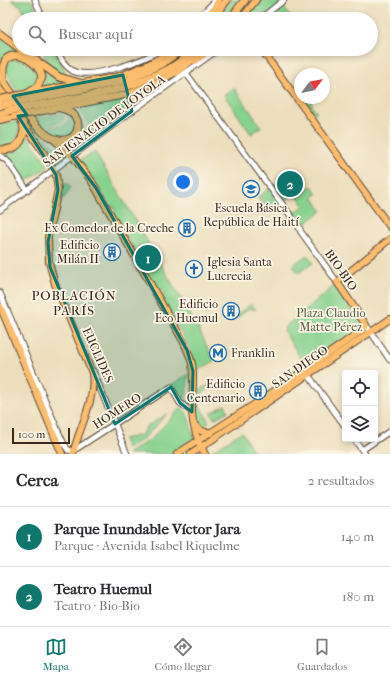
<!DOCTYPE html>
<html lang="es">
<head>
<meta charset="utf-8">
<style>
  body { margin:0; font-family:"IM FELL French Canon",serif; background:#f2f2f3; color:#2b2b33 }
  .controls { position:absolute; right:12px; bottom:12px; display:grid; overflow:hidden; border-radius:4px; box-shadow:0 2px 6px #0003 }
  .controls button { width:36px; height:36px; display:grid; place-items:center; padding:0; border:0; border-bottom:1px solid #e1e1e2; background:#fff; color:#2b2b33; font:20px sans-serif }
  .compass { position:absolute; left:294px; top:68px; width:36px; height:36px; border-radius:50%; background:#fff; box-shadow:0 2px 6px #0003; rotate:58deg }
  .scale { position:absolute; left:12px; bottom:10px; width:58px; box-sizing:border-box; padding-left:4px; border:2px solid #3b2a1e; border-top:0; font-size:11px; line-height:14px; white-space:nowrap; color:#3b2a1e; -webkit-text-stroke:3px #fcf5e5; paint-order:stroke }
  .you { position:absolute; left:183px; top:182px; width:14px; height:14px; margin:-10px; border:3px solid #fff; border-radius:50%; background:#1a73e8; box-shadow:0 0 0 6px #1a73e833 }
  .badge { display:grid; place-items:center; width:26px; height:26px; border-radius:50%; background:#0f766e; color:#fff; font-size:13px; font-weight:700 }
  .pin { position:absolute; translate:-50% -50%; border:2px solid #fff; box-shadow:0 1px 4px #0006 }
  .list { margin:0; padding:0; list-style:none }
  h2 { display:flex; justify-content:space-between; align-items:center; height:52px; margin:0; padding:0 16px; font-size:17px }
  h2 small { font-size:13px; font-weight:400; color:#7c7c81 }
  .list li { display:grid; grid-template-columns:26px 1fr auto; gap:12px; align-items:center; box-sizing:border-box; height:60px; padding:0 16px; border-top:1px solid #e1e1e2 }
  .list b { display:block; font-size:15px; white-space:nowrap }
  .list p { margin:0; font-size:13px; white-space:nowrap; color:#7c7c81 }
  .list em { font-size:13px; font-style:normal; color:#7c7c81 }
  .icon { flex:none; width:22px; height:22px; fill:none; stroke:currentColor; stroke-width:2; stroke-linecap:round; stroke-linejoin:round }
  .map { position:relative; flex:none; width:390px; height:454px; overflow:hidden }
  .search { position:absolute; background:#fff; box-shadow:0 2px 6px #0003; left:12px; right:12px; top:12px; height:44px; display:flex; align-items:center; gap:10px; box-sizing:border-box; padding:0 14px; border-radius:22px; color:#7c7c81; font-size:15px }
  .sheet { height:172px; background:#fff }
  nav { display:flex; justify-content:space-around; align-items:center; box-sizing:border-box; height:56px; border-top:1px solid #e1e1e2; background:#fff; font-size:11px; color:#7c7c81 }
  nav a { display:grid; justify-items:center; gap:2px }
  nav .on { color:#0f766e }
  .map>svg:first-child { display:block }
</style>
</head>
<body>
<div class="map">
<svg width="390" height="454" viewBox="0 0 390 454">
  <rect width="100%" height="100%" fill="#fcf5e5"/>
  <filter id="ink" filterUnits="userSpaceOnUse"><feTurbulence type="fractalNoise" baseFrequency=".025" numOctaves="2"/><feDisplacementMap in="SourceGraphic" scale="8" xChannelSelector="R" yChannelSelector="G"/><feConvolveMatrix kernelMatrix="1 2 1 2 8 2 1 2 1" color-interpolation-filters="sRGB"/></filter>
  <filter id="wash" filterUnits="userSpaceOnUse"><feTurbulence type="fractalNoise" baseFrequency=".012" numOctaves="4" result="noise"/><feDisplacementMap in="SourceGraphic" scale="16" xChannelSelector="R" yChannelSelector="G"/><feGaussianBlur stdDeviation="0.9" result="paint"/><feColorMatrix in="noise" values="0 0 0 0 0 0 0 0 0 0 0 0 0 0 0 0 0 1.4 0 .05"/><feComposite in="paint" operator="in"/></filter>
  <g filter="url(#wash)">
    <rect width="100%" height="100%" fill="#ecdebc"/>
    <!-- green -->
    <g fill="#86d18d" stroke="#607e56">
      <path d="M11,0H31L40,19H27L21,6Z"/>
      <path d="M230,0H240L225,19H217Z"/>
      <path d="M257,0H279L292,19H262L259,15L254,19H247V15Z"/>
      <path d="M0,37L22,53L3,57L0,64Z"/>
      <path d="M42,49H54L68,78L59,75L47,65V60Z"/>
      <path d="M14,59C25,58 34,68 39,77C37,88 26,89 16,91L6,70L8,63Z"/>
      <path d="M40,68L63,82L64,84L40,89L43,87L45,79Z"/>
      <path d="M234,88L261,127L251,134L224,95Z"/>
      <path d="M300,98H310L313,108L317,112L313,115Z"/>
      <path d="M127,99V106L126,109L93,134L80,109Z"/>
      <path d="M75,110L86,133L72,146H70L66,143L78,135L71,111Z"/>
      <path d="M63,113L64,119L56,123L49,124L45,127L35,119Z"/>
      <path d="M72,118L74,120L75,133L61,138L48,129L51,126L60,127L69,123L68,120Z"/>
      <path d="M17,121C23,135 15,146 0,147V124Z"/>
      <path d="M27,121L49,142L66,155L55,163Z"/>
      <path d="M26,134L49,166L25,182L11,160L4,154C17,153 22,146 26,134Z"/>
      <path d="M95,152L197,326L214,361L197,371H194L190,348L161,298L164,294L162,290H157L114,214L115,209L113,206L110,207L98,186L80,160Z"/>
      <path d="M280,181L291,196L269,213L258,197Z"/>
      <path d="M64,183L68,184L70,188L68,193L60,202L62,190V185Z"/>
      <path d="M312,186L317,194L313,197L322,211L303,225L301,224L293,213L304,206L298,196Z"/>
      <path d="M307,255L313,263L298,273L293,265Z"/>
      <path d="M334,286L337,287L362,324V327L307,364H304L284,331L285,327Z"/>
      <path d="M251,304L256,310L250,308L234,320L228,321Z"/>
      <path d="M189,374L184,405L171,385Z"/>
      <path d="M213,382L217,385L199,395L197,392Z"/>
      <path d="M195,398L209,422L203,426H201L195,417Z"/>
      <path d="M225,405L228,411L214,419L211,413Z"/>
      <path d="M180,409H183L187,413L194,438L193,440L171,454H127L151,439Z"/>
      <path d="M167,414L145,437L127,449L123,439L141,435L146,427Z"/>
      <path d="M242,432L255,454H211L210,452Z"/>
    </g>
  </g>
  <g filter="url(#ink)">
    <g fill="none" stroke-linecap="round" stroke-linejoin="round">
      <!-- minor casing -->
      <g stroke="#564536" stroke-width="7">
        <g id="minor">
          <path d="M35,0L43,19"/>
          <path d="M197,19L216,0"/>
          <path d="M260,19L284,0"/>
          <path d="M56,49C60,57 64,66 73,71C92,80 145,60 162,49"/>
          <path d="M186,73L299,227L301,232L337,282"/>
          <path d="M128,90L132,111"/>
          <path d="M0,156L6,160L9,163L27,190"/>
          <path d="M0,210L132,111L219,49"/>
          <path d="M0,293L58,431L64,444L68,450L73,451L171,387L180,403L192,412"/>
          <path d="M366,325L390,360"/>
          <path d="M93,371L127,454"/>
          <path d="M306,372L345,426"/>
          <path d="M354,439L365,454"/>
          <path d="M362,450L390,431"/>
        </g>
      </g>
      <!-- major casing -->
      <g stroke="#564536" stroke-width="8">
        <g id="major">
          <path d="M207,19L219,0"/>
          <path d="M241,19L256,0"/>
          <path d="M261,49L390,227"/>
          <path d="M195,61L211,49"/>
          <path d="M125,74L149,64L174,49"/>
          <path d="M133,92L161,80L180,70"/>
          <path d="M19,95L115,77"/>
          <path d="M33,113L125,95"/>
          <path d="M0,120L13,117"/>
          <path d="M23,123L48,159L56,175L58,190L48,237L49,262L55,284L92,373C96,401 79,427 73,454"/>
          <path d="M52,138L72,156L91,180L183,341C187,349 190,356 192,364C195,380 191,397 192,413C193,428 198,442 205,454"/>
          <path d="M0,306L62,454"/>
          <path d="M194,424L201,431L211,433"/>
          <path d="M177,454L261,400L364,329L366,325L337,282L390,239"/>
          <path d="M191,454L390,319"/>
        </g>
      </g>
      <!-- highway casing -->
      <g stroke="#564536" stroke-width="9">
        <g id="highway">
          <path d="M213,19L227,0"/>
          <path d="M230,19L245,0"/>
          <path d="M0,34L19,48"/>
          <path d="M20,49L59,77L83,84"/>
          <path d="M177,72L205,49"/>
          <path d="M0,76L17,101"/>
          <path d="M129,79L163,63L183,49"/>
          <path d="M3,80V67L6,59C19,49 39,63 42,77L38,86L29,93"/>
          <path d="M132,85L169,69L199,49"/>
          <path d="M0,90C5,97 21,117 23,124C25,130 23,137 20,142C15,149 8,150 0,150"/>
          <path d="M23,101L118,82"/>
          <path d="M29,107L93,95L123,88"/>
          <path d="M23,110C30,119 38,129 47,135C78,154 91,115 61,108"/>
          <path d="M0,114L8,111"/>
        </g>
      </g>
      <!-- minor -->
      <use href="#minor" stroke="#fff" stroke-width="5"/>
      <!-- major -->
      <use href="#major" stroke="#fcbd6e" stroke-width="6"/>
      <!-- highway -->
      <use href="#highway" stroke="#fcbd6e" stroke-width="7"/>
      <!-- major-bridge casing -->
      <g stroke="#564536" stroke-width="8" stroke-linecap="butt">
        <g id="major-bridge">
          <path d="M115,77L125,74"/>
          <path d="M125,95L133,92"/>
          <path d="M0,99L19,95"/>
          <path d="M13,117L33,113"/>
        </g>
      </g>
      <!-- highway-bridge casing -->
      <g stroke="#564536" stroke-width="9" stroke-linecap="butt">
        <g id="highway-bridge">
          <path d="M118,82L129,79"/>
          <path d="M123,88L132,85"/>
          <path d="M2,105L23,101"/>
          <path d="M8,111L29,107"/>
        </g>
      </g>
      <!-- major-bridge -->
      <use href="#major-bridge" stroke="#fcbd6e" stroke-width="6"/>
      <!-- highway-bridge -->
      <use href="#highway-bridge" stroke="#fcbd6e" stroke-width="7"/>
    </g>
  </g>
  <!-- marked area -->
  <path fill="#0f766e" fill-opacity="0.2" stroke="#0f766e" stroke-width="3" stroke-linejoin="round" d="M123,75L132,111L72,156L96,188L187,350L193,371L192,412L180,403L171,387L115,424L50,267L48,242L58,190L56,175L18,116L27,115L13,96Z"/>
  <!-- icons -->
  <defs>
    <g id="school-ring" transform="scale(0.9)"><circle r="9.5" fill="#fcf5e5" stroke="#1f6fb2" stroke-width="1.5"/><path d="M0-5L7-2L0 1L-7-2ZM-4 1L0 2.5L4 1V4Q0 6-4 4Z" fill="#1f6fb2"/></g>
    <g id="building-ring" transform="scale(0.9)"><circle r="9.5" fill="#fcf5e5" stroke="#1f6fb2" stroke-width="1.5"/><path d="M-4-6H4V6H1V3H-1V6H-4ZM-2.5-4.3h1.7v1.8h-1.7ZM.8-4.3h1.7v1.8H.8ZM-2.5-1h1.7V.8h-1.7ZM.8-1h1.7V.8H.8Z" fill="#1f6fb2"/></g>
    <g id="church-ring" transform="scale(0.9)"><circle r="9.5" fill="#fcf5e5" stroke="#1f6fb2" stroke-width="1.5"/><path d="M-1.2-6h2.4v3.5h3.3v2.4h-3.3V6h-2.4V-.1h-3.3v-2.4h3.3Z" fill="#1f6fb2"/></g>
    <g id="metro-ring" transform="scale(0.9)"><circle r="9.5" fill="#fcf5e5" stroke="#1f6fb2" stroke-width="1.5"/><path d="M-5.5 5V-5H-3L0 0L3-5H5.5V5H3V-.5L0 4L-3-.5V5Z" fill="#1f6fb2"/></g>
  </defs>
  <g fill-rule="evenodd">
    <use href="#school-ring" x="251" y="189"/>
    <use href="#building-ring" x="187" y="228"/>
    <use href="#building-ring" x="112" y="252"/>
    <use href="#church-ring" x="194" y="269"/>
    <use href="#building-ring" x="231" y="311"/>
    <use href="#metro-ring" x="218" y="353"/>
    <use href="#building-ring" x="258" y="391"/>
  </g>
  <g text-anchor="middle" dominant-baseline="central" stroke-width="3.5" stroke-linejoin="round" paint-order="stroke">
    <!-- street labels -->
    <g font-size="12" fill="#3b2a1e" stroke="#fcf5e5">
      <text transform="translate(104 121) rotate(-36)">SAN IGNACIO DE LOYOLA</text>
      <text transform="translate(341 270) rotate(55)">BIO-BIO</text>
      <text transform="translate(98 355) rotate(66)">EUCLIDES</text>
      <text transform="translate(300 367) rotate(-35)">SAN DIEGO</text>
      <text transform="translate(117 411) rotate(-33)">HOMERO</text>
    </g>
    <!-- poi labels -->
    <g font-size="12" fill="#3b2a1e" stroke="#fcf5e5" text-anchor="end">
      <text x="251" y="208" text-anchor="middle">Escuela Básica<tspan x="251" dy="14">República de Haití</tspan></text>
      <text x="174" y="228">Ex Comedor de la Creche</text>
      <text x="99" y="245">Edificio<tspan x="99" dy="14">Milán II</tspan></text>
      <text x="207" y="262" text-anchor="start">Iglesia Santa<tspan x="207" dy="14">Lucrecia</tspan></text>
      <text x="218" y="304">Edificio<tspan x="218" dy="14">Eco Huemul</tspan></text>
      <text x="231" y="353" text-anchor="start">Franklin</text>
      <text x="245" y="384">Edificio<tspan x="245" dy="14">Centenario</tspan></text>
    </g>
    <!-- park labels -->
    <g font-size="12" fill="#525c3f" stroke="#fcf5e5">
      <text x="331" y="313">Plaza Claudio<tspan x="331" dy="14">Matte Pérez</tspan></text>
    </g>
    <!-- neighbourhood labels -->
    <g font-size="13" letter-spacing="1" fill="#3b2a1e" stroke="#fcf5e5">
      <text x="74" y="295">POBLACIÓN<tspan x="74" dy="15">PARÍS</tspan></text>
    </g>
  </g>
</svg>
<div class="controls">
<button><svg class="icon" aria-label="locate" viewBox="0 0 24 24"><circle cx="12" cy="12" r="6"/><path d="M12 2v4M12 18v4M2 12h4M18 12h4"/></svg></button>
<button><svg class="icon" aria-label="layers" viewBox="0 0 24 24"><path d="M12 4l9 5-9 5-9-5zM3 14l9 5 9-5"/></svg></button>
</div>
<svg class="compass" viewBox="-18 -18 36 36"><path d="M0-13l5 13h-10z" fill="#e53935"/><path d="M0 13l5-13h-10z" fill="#7c7c81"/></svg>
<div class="scale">100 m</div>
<div class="you"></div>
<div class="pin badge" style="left:148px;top:258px">1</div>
<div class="pin badge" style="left:290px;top:184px">2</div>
<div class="search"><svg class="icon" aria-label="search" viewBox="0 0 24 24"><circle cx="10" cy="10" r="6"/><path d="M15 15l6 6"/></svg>Buscar aquí</div>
</div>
<section class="sheet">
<h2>Cerca<small>2 resultados</small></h2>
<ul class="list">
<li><span class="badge">1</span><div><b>Parque Inundable Víctor Jara</b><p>Parque · Avenida Isabel Riquelme</p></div><em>140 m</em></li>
<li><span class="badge">2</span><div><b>Teatro Huemul</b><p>Teatro · Bio-Bio</p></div><em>180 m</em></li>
</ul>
</section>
<nav>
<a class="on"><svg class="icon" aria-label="map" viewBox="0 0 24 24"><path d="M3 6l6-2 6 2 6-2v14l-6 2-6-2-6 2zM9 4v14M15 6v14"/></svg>Mapa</a>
<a><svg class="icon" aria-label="directions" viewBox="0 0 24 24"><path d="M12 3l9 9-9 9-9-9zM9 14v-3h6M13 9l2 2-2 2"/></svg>Cómo llegar</a>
<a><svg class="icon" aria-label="saved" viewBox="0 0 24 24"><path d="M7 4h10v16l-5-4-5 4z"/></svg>Guardados</a>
</nav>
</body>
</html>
